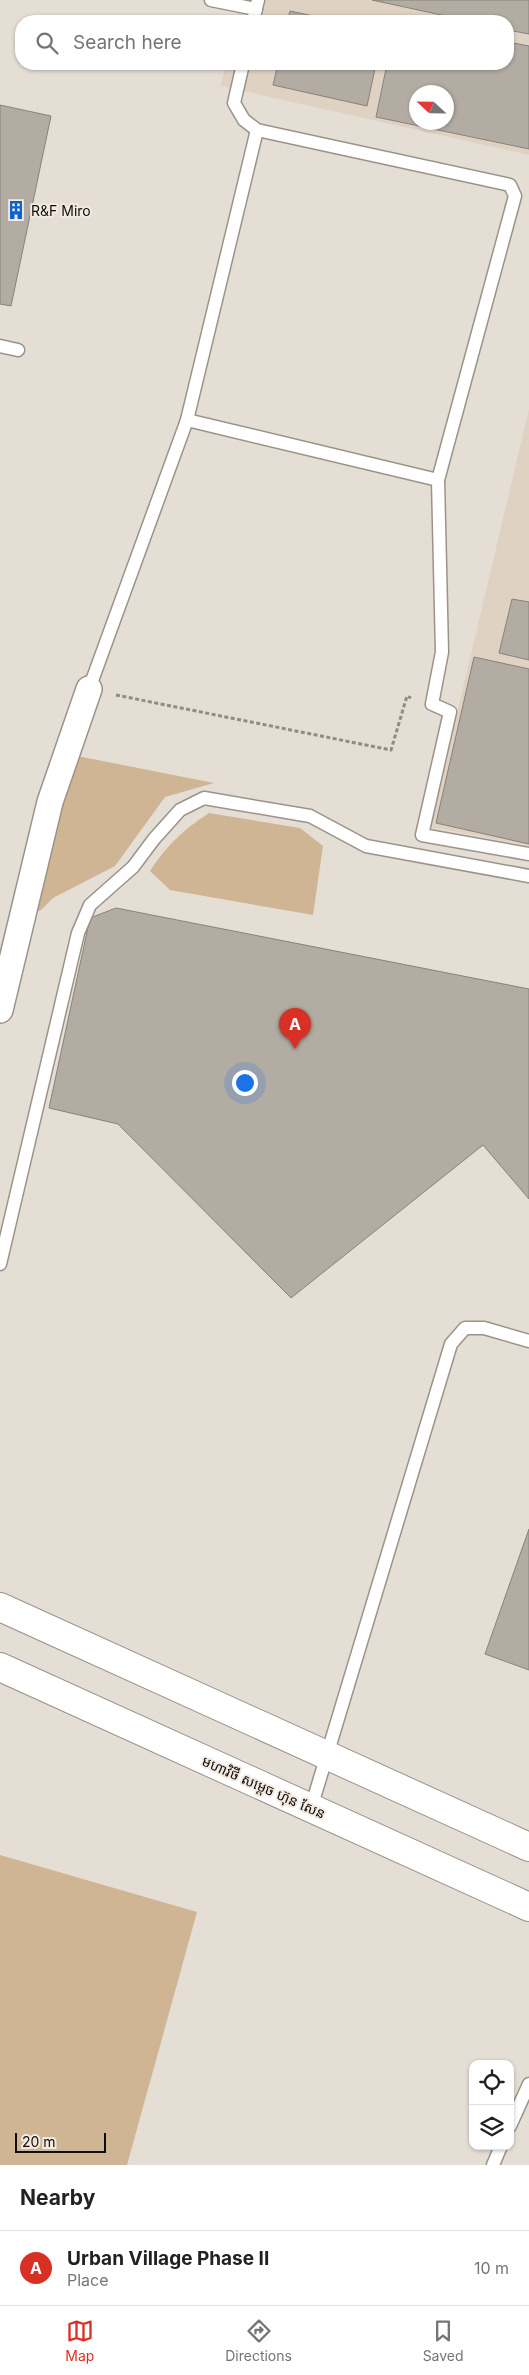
<!DOCTYPE html>
<html lang="en">
<head>
<meta charset="utf-8">
<style>
  body { margin:0; font-family:Inter,"Noto Sans Khmer",sans-serif; background:#f6f6f6; color:#202124 }
  .controls { position:absolute; right:15px; bottom:15px; display:grid; overflow:hidden; border-radius:10px; box-shadow:0 1px 4px #0004 }
  .controls button { width:45px; height:45px; display:grid; place-items:center; padding:0; border:0; border-bottom:1px solid #e0e0e0; background:#fff; color:#202124; font:25px sans-serif }
  .compass { position:absolute; left:409px; top:85px; width:45px; height:45px; border-radius:50%; background:#fff; box-shadow:0 1px 4px #0004; rotate:292deg }
  .scale { position:absolute; left:15px; bottom:12px; width:91px; box-sizing:border-box; padding-left:5px; border:2px solid #0f0d09; border-top:0; font-size:14px; line-height:18px; white-space:nowrap; color:#0f0d09; -webkit-text-stroke:4px #f3ebe2; paint-order:stroke }
  .you { position:absolute; left:244px; top:1082px; width:18px; height:18px; margin:-12px; border:4px solid #fff; border-radius:50%; background:#1a73e8; box-shadow:0 0 0 8px #1a73e833 }
  .badge { display:grid; place-items:center; width:32px; height:32px; border-radius:50%; background:#d93025; color:#fff; font-size:16px; font-weight:700 }
  .pin { position:absolute; translate:-50% -41px; filter:drop-shadow(0 1px 2px #0008) }
  .pin::after { content:''; position:absolute; top:26px; width:18px; height:15px; background:inherit; clip-path:polygon(0 0,100% 0,50% 100%) }
  .list { margin:0; padding:0; list-style:none }
  h2 { display:flex; justify-content:space-between; align-items:center; height:65px; margin:0; padding:0 20px; font-size:21px }
  h2 small { font-size:16px; font-weight:400; color:#757577 }
  .list li { display:grid; grid-template-columns:32px 1fr auto; gap:15px; align-items:center; box-sizing:border-box; height:75px; padding:0 20px; border-top:1px solid #e0e0e0 }
  .list b { display:block; font-size:19px; white-space:nowrap }
  .list p { margin:0; font-size:16px; white-space:nowrap; color:#757577 }
  .list em { font-size:16px; font-style:normal; color:#757577 }
  .icon { flex:none; width:28px; height:28px; fill:none; stroke:currentColor; stroke-width:2; stroke-linecap:round; stroke-linejoin:round }
  .map { position:relative; flex:none; width:529px; height:2165px; overflow:hidden }
  .search { position:absolute; background:#fff; box-shadow:0 1px 4px #0004; left:15px; right:15px; top:15px; height:55px; display:flex; align-items:center; gap:12px; box-sizing:border-box; padding:0 18px; border-radius:20px; color:#757577; font-size:19px }
  .sheet { height:140px; background:#fff }
  nav { display:flex; justify-content:space-around; align-items:center; box-sizing:border-box; height:70px; border-top:1px solid #e0e0e0; background:#fff; font-size:14px; color:#757577 }
  nav a { display:grid; justify-items:center; gap:2px }
  nav .on { color:#d93025 }
  .map>svg:first-child { display:block }
</style>
</head>
<body>
<div class="map">
<svg width="529" height="2165" viewBox="0 0 529 2165">
  <rect width="100%" height="100%" fill="#e5ded5"/>
  <!-- built -->
  <g fill="#dfd2c3" fill-rule="evenodd">
    <path d="M241,0H529V155L221,86L226,64H508V21H236ZM416,92H446V122H416Z"/>
    <path d="M529,409V846L430,827Z"/>
  </g>
  <!-- green -->
  <g fill="#cfb594">
    <path d="M57,752L214,783L165,797L115,866L53,898L41,910L16,919Z"/>
    <path d="M209,813L300,828L323,846L313,915L170,890L150,871C167,845 183,830 209,813Z"/>
    <path d="M0,1855L197,1912L127,2165H0Z"/>
  </g>
  <!-- building -->
  <g fill="#b3aca3" stroke="#89827a" fill-rule="evenodd">
    <path d="M372,0H529V34L508,30V21H469Z"/>
    <path d="M290,11L337,21H287Z"/>
    <path d="M508,42L529,46V149L376,117L387,64H508ZM416,92H446V122H416Z"/>
    <path d="M278,64H376L367,106L273,85Z"/>
    <path d="M0,105L51,116L11,306L0,304Z"/>
    <path d="M512,599L529,602V660L499,653Z"/>
    <path d="M474,657L529,669V844L436,823Z"/>
    <path d="M116,908L529,989V1199L483,1145L291,1298L118,1124L49,1108L90,918Z"/>
    <path d="M529,1529V1670L485,1654Z"/>
  </g>
  <g fill="none" stroke-linecap="round" stroke-linejoin="round">
    <!-- service casing -->
    <g stroke="#9a938b" stroke-width="15">
      <g id="service">
        <path d="M211,0L256,9"/>
        <path d="M253,21L258,0"/>
        <path d="M243,64L234,103L244,120L257,130L510,185L515,196L438,480"/>
        <path d="M0,346L18,350"/>
        <path d="M187,420L438,480L442,652L432,704L450,712L422,835L529,854"/>
        <path d="M89,689L187,420L257,130"/>
        <path d="M0,1264L78,933L90,905L133,867L154,839L180,810L204,798L310,816L366,846L529,876"/>
        <path d="M311,1808L451,1344L465,1328H484L529,1341"/>
        <path d="M510,2126L529,2084"/>
        <path d="M493,2165L501,2146"/>
      </g>
    </g>
    <!-- minor casing -->
    <g stroke="#9a938b" stroke-width="28">
      <path id="minor" d="M0,1010L50,802L89,689"/>
    </g>
    <!-- trunk casing -->
    <g stroke="#9a938b" stroke-width="30">
      <g id="trunk">
        <path d="M0,1607L529,1847"/>
        <path d="M0,1667L529,1907"/>
      </g>
    </g>
    <!-- path -->
    <path stroke="#908b84" stroke-width="3" stroke-dasharray="4 2.5" stroke-linecap="butt" d="M116,695L391,750L407,696L411,698"/>
    <!-- service -->
    <use href="#service" stroke="#fff" stroke-width="12"/>
    <!-- minor -->
    <use href="#minor" stroke="#fff" stroke-width="25"/>
    <!-- trunk -->
    <use href="#trunk" stroke="#fff" stroke-width="28"/>
  </g>
  <!-- icons -->
  <defs>
    <g id="building-bare" transform="scale(1.5)"><path d="M-4-6H4V6H1V3H-1V6H-4ZM-2.5-4.3h1.7v1.8h-1.7ZM.8-4.3h1.7v1.8H.8ZM-2.5-1h1.7V.8h-1.7ZM.8-1h1.7V.8H.8Z" fill="#0b64cd" stroke="#f3ebe2" stroke-width="2.5" paint-order="stroke"/></g>
  </defs>
  <g fill-rule="evenodd">
    <use href="#building-bare" x="16" y="210"/>
  </g>
  <g text-anchor="middle" dominant-baseline="central" stroke-width="4" stroke-linejoin="round" paint-order="stroke">
    <!-- poi labels -->
    <g font-size="14" fill="#0f0d09" stroke="#f3ebe2" text-anchor="start">
      <text x="31" y="210">R&amp;F Miro</text>
    </g>
    <!-- street labels -->
    <g font-size="14" fill="#0f0d09" stroke="#f3ebe2">
      <text transform="translate(264 1787) rotate(24)">មហាវិថី សម្តេច ហ៊ុន សែន</text>
    </g>
  </g>
</svg>
<div class="controls">
<button><svg class="icon" aria-label="locate" viewBox="0 0 24 24"><circle cx="12" cy="12" r="6"/><path d="M12 2v4M12 18v4M2 12h4M18 12h4"/></svg></button>
<button><svg class="icon" aria-label="layers" viewBox="0 0 24 24"><path d="M12 4l9 5-9 5-9-5zM3 14l9 5 9-5"/></svg></button>
</div>
<svg class="compass" viewBox="-18 -18 36 36"><path d="M0-13l5 13h-10z" fill="#e53935"/><path d="M0 13l5-13h-10z" fill="#757577"/></svg>
<div class="scale">20 m</div>
<div class="you"></div>
<div class="pin badge" style="left:295px;top:1049px">A</div>
<div class="search"><svg class="icon" aria-label="search" viewBox="0 0 24 24"><circle cx="10" cy="10" r="6"/><path d="M15 15l6 6"/></svg>Search here</div>
</div>
<section class="sheet">
<h2>Nearby<small></small></h2>
<ul class="list">
<li><span class="badge">A</span><div><b>Urban Village Phase II</b><p>Place</p></div><em>10 m</em></li>
</ul>
</section>
<nav>
<a class="on"><svg class="icon" aria-label="map" viewBox="0 0 24 24"><path d="M3 6l6-2 6 2 6-2v14l-6 2-6-2-6 2zM9 4v14M15 6v14"/></svg>Map</a>
<a><svg class="icon" aria-label="directions" viewBox="0 0 24 24"><path d="M12 3l9 9-9 9-9-9zM9 14v-3h6M13 9l2 2-2 2"/></svg>Directions</a>
<a><svg class="icon" aria-label="saved" viewBox="0 0 24 24"><path d="M7 4h10v16l-5-4-5 4z"/></svg>Saved</a>
</nav>
</body>
</html>
